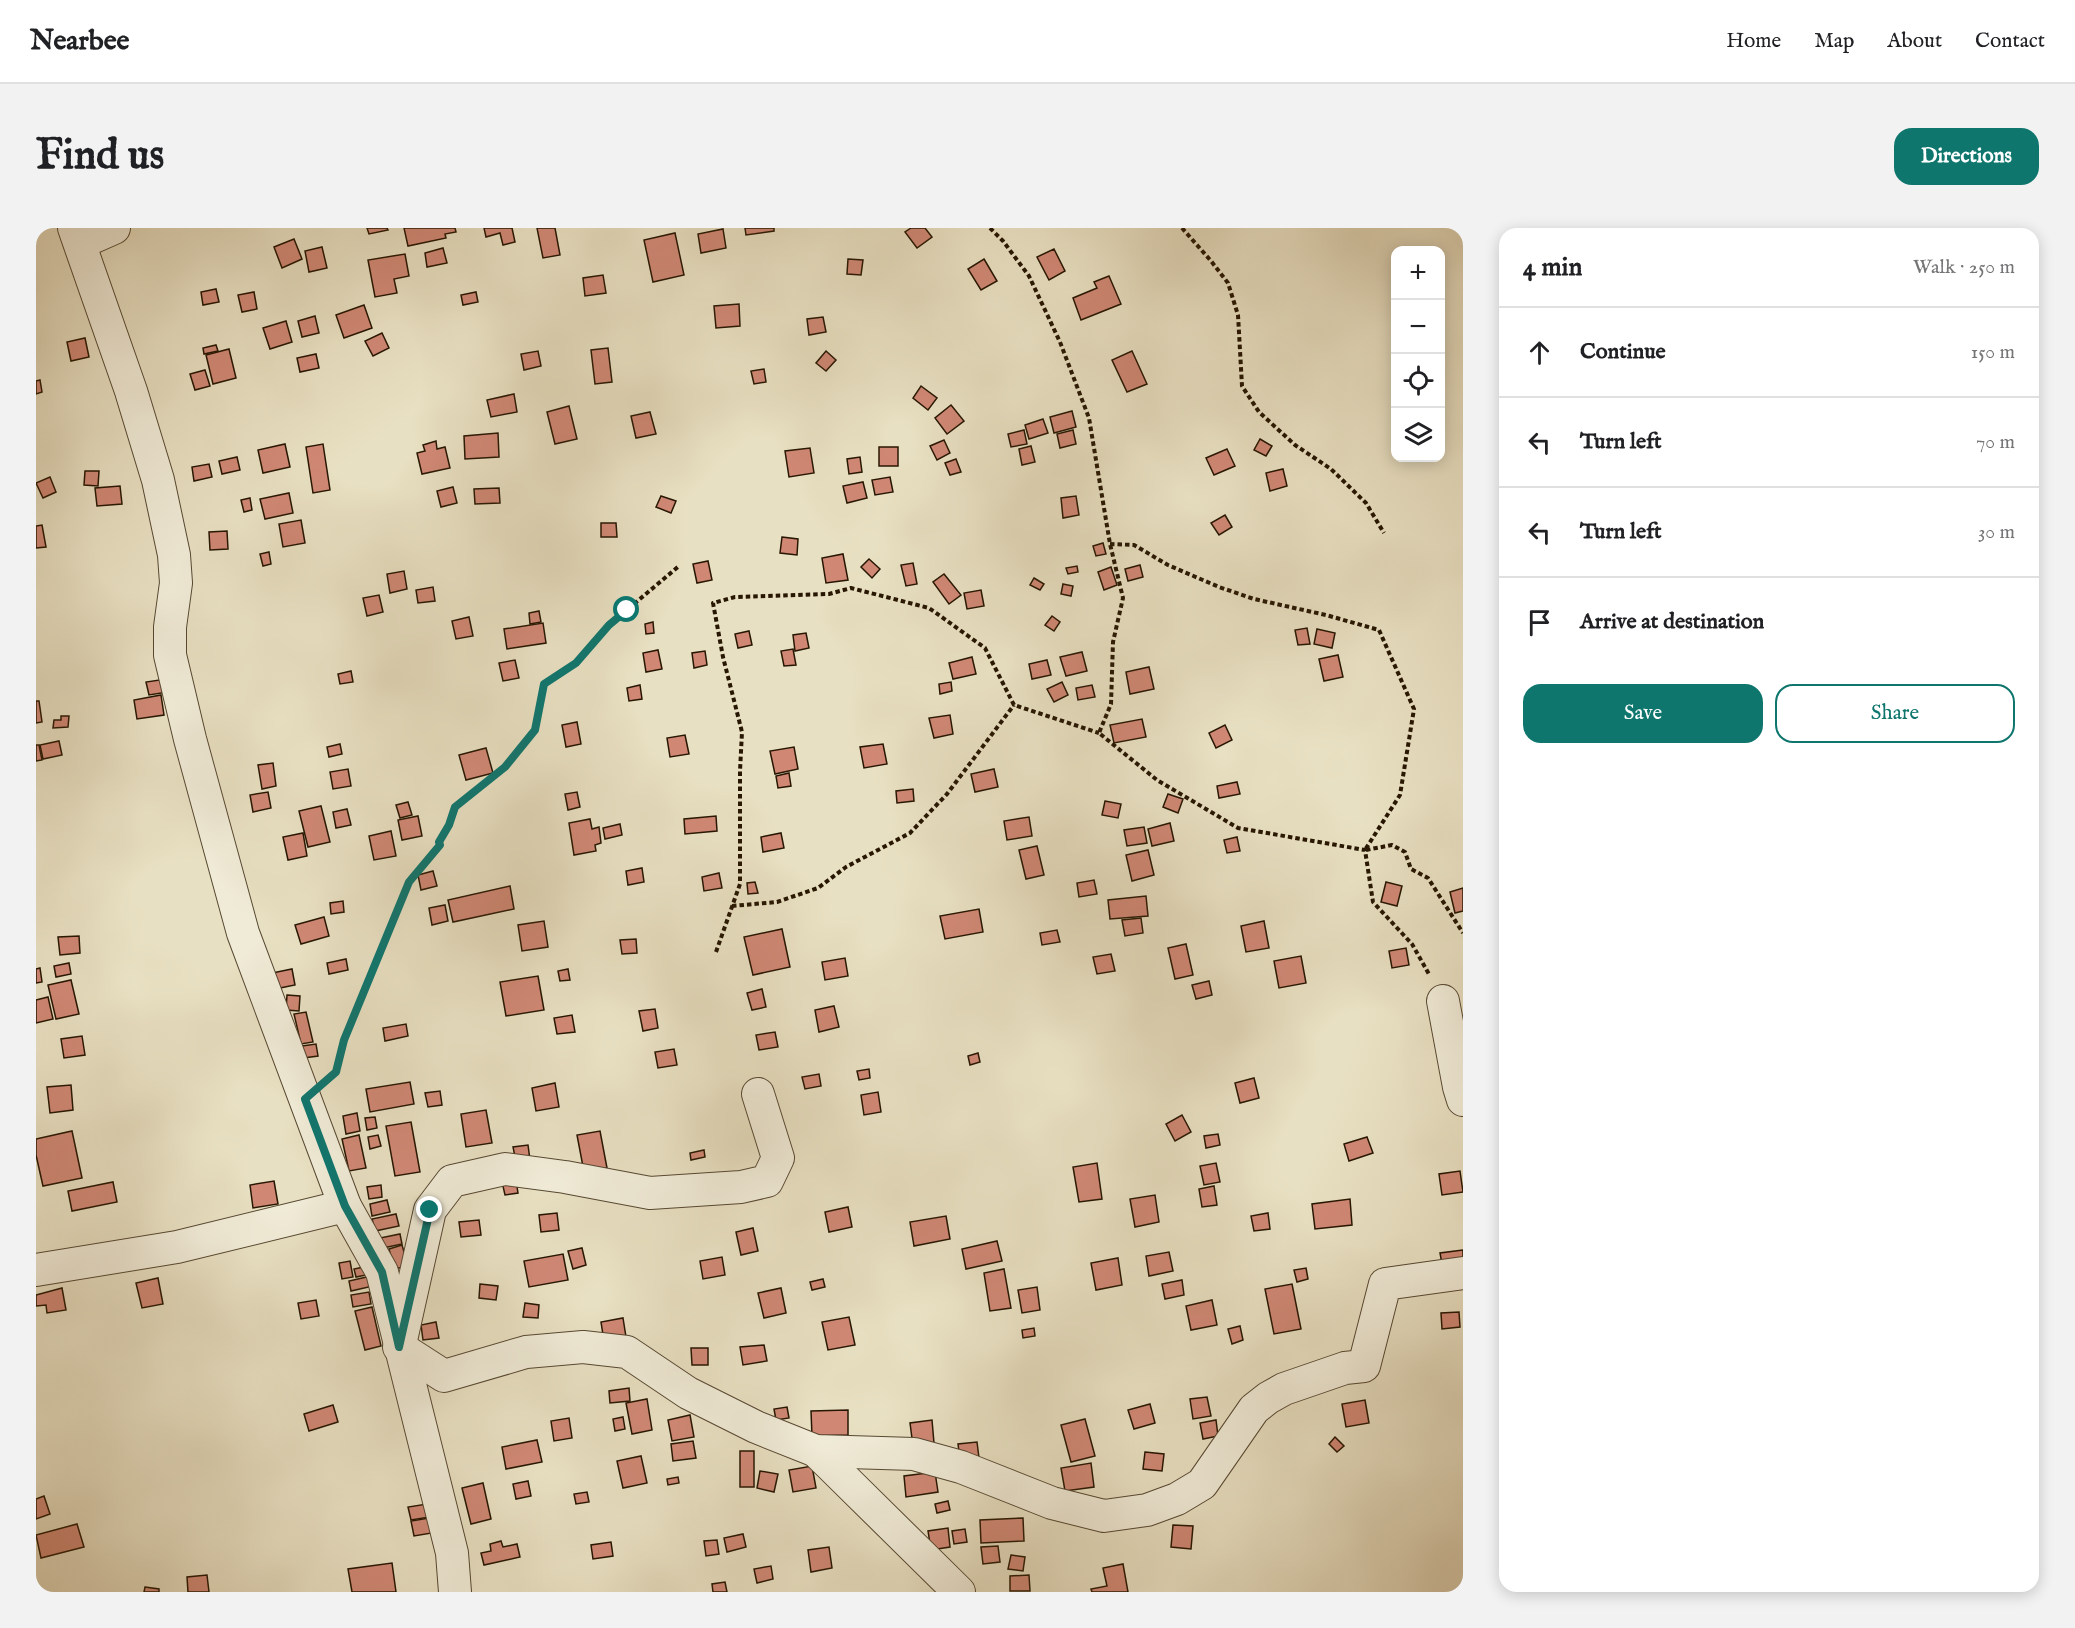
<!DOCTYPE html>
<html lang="en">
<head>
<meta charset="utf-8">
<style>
  body { margin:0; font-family:"IM FELL English",serif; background:#f2f2f2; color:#202124 }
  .controls { position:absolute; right:18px; top:18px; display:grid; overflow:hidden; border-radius:12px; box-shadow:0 3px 15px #0003 }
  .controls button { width:54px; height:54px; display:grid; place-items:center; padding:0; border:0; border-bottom:2px solid #e0e0e0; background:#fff; color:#202124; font:30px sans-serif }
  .stop { position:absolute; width:18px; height:18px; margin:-14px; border:4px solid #0f766e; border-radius:50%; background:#fff }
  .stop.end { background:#0f766e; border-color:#fff; box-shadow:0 2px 6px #0008 }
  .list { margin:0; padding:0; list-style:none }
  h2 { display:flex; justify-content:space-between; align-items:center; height:78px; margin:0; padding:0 24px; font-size:26px }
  h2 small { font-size:20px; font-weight:400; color:#757577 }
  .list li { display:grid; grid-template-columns:39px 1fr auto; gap:18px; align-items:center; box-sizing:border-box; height:90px; padding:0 24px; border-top:2px solid #e0e0e0 }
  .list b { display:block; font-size:22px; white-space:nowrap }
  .list em { font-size:20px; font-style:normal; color:#757577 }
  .actions { display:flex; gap:12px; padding:18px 24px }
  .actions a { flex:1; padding:14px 0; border:2px solid #0f766e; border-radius:18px; text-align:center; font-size:21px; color:#0f766e }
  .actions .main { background:#0f766e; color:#fff }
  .icon { flex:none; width:33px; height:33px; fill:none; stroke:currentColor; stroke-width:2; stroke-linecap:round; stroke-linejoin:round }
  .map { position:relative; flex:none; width:1427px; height:1364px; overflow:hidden; border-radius:18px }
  header { display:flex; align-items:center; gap:36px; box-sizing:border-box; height:84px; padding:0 30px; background:#fff; border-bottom:2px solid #e0e0e0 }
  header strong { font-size:28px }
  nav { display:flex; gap:33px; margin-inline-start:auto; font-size:21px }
  .intro { display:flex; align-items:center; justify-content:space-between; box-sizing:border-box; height:144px; padding:0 36px }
  h1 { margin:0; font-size:42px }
  .button { padding:15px 27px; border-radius:18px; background:#0f766e; color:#fff; font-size:21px; font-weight:700 }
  main { display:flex; gap:36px; padding:0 36px }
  aside { flex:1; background:#fff; border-radius:18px; box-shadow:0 3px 15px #0003 }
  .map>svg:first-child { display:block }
</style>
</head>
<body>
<header>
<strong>Nearbee</strong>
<nav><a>Home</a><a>Map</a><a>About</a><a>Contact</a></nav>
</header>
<div class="intro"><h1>Find us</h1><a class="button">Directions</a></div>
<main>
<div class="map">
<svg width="1427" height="1364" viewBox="0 0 1427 1364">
  <rect width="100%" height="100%" fill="#e8e0c2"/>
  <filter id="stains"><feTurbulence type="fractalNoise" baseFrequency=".00333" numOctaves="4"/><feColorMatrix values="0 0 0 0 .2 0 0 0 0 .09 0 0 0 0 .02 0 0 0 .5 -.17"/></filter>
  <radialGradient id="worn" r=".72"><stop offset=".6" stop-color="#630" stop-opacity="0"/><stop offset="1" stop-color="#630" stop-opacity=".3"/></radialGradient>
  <!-- building -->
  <g fill="#d08875" stroke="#271602" stroke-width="1.5">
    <path d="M331,0H351L352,2L333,6Z"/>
    <path d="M368,0H419L420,4L409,6L410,10L372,18Z"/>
    <path d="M448,0H476L479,14L467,17L464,5L450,9Z"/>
    <path d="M501,0H519L524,27L507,30Z"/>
    <path d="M709,0H738V3L710,7Z"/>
    <path d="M875,0H889L896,9L881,20L869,4Z"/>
    <path d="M687,1L690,20L665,25L662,6Z"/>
    <path d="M639,5L648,47L617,54L608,12Z"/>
    <path d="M258,11L266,31L246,40L238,19Z"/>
    <path d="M286,19L291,40L273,44L269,23Z"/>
    <path d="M407,20L411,35L391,39L389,25Z"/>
    <path d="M1018,21L1029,43L1013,52L1001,29Z"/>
    <path d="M369,26L373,48L358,51L361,65L339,69L332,32Z"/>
    <path d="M812,31L827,32L825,47L811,46Z"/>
    <path d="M948,31L961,53L945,62L932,41Z"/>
    <path d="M567,47L570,65L549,68L547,50Z"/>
    <path d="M1073,48L1085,76L1045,92L1037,70L1061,60L1058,54Z"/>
    <path d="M180,61L183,74L167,77L165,64Z"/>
    <path d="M218,64L221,81L206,84L202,67Z"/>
    <path d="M440,64L442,74L427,77L425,67Z"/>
    <path d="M703,76L704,98L680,100L678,78Z"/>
    <path d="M328,77L336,100L308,110L300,87Z"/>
    <path d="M279,88L283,105L266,109L262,93Z"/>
    <path d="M787,89L790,104L773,107L771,91Z"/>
    <path d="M250,93L256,114L234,121L227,100Z"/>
    <path d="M346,105L353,120L337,128L329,113Z"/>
    <path d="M49,110L53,129L35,133L31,114Z"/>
    <path d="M180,117L182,123L168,126L167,120Z"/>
    <path d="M572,120L576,154L559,156L555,122Z"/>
    <path d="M193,121L200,150L177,156L170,127Z"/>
    <path d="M502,123L505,138L488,142L485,126Z"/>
    <path d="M790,123L800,132L790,143L780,135Z"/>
    <path d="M1096,123L1111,156L1091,164L1076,132Z"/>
    <path d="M280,126L283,140L264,144L261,130Z"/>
    <path d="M728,141L730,154L718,156L715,143Z"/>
    <path d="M169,142L174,158L159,162L154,146Z"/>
    <path d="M4,152L6,164L0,166V153Z"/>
    <path d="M885,158L901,170L892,182L877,170Z"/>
    <path d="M478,166L481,184L455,189L451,172Z"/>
    <path d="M915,177L928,193L911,206L899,190Z"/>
    <path d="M533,178L541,211L519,216L511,184Z"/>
    <path d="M1036,183L1040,199L1018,205L1014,189Z"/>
    <path d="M614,184L620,206L600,210L595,188Z"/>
    <path d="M1007,191L1012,205L993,211L989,197Z"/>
    <path d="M988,202L991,216L975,219L972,206Z"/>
    <path d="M1037,202L1040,216L1024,220L1021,206Z"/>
    <path d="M462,205L463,229L429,231L428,208Z"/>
    <path d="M1224,211L1236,218L1230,228L1218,222Z"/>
    <path d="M908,212L914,225L901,232L894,218Z"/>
    <path d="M400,213L401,221L409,219L414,240L386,246L381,225L389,223L387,217Z"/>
    <path d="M249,216L254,239L227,245L222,222Z"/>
    <path d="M287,216L294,262L277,265L270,219Z"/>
    <path d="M995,218L999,234L986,237L983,221Z"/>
    <rect x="843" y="219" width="19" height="19"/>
    <path d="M774,220L778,245L753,249L749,223Z"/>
    <path d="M1191,221L1199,238L1178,247L1170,230Z"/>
    <path d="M201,229L204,242L186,246L183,233Z"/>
    <path d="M824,229L826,244L813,246L811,231Z"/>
    <path d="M920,231L925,244L914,247L909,235Z"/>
    <path d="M173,236L176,249L158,253L156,239Z"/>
    <path d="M1247,241L1251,258L1234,263L1230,245Z"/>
    <path d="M49,243H63L62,258L48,257Z"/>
    <path d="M14,249L20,264L7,270L0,255Z"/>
    <path d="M854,249L857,264L839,267L836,252Z"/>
    <path d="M827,254L831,270L811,275L807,258Z"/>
    <path d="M84,258L86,276L61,278L59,260Z"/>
    <path d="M417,259L421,275L405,279L401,263Z"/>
    <path d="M463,260L464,275L439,276L438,261Z"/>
    <path d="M253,265L257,285L229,291L224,271Z"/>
    <path d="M625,268L640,273L635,285L620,279Z"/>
    <path d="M1040,268L1043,287L1027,290L1025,270Z"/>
    <path d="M214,270L216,282L208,284L205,272Z"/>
    <path d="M1189,287L1196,299L1183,307L1175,295Z"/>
    <path d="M265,292L269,315L247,319L243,296Z"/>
    <path d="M565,295H580L581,309H565Z"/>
    <path d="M6,297L10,319L0,320V298Z"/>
    <path d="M191,303L192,321L174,322L173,304Z"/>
    <path d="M746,309L762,311L761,327L744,325Z"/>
    <path d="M1067,315L1070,326L1060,328L1057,318Z"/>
    <path d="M233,324L235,336L227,338L224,326Z"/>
    <path d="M807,326L812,352L790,355L786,330Z"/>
    <path d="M833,331L844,341L836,350L825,339Z"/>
    <path d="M672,333L676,352L661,355L657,336Z"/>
    <path d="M877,335L881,356L870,358L865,337Z"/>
    <path d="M1104,337L1107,349L1092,353L1089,341Z"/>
    <path d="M1041,338L1042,344L1032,346L1030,340Z"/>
    <path d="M1075,339L1081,357L1068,362L1062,344Z"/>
    <path d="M368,343L371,361L354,365L351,346Z"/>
    <path d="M908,346L925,367L913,376L897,354Z"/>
    <path d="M998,350L1008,356L1004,362L994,357Z"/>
    <path d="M1027,356L1037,358L1035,368L1025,366Z"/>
    <path d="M397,359L399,373L382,375L380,362Z"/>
    <path d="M945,362L948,378L931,381L928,365Z"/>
    <path d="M343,367L347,384L331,388L327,370Z"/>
    <path d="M503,383L505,394L494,396L493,385Z"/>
    <path d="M1016,388L1024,394L1018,403L1009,397Z"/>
    <path d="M433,389L437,408L420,411L416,393Z"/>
    <path d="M617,394L618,405L610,406L609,396Z"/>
    <path d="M507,395L510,415L471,421L468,401Z"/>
    <path d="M1271,400L1274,416L1262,417L1259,402Z"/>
    <path d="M1281,401L1299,405L1296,420L1278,416Z"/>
    <path d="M713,403L716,417L702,420L699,406Z"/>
    <path d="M770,405L773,420L759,423L757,407Z"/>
    <path d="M757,421L760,437L748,438L745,423Z"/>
    <path d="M622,422L626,441L610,444L607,425Z"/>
    <path d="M669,423L671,437L658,440L656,425Z"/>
    <path d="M1046,424L1051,443L1030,448L1024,429Z"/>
    <path d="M1302,427L1307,449L1288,453L1283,431Z"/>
    <path d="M936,429L940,446L917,451L913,435Z"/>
    <path d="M479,432L483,450L467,453L463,435Z"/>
    <path d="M1011,432L1015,447L996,451L993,436Z"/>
    <path d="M1113,439L1118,461L1094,466L1090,444Z"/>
    <path d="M315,443L317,454L304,456L302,446Z"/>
    <path d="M130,451L132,464L113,467L110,454Z"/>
    <path d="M915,454L916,463L904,466L903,456Z"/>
    <path d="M1026,454L1032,467L1018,474L1011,461Z"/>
    <path d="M604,457L606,471L593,473L591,460Z"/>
    <path d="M1056,457L1059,469L1042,472L1040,460Z"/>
    <path d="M125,467L128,487L101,491L98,472Z"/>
    <path d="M0,473H3L6,494L0,495Z"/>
    <path d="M914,487L917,506L898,510L893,490Z"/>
    <path d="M25,488H33L32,499L17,500L18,492H25Z"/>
    <path d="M1106,491L1110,509L1078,515L1074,497Z"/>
    <path d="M541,494L545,516L530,519L526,497Z"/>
    <path d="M1189,497L1196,512L1180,520L1173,505Z"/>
    <path d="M649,507L653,526L634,529L631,510Z"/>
    <path d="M23,513L26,527L7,531L4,517Z"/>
    <path d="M304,516L306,526L293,529L291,519Z"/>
    <path d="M847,516L851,536L828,540L824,519Z"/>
    <path d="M0,517H3L6,532L0,533Z"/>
    <path d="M758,519L762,541L739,546L734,523Z"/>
    <path d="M450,520L457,545L430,552L423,527Z"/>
    <path d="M237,535L240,558L226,561L222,537Z"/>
    <path d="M312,541L315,558L297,561L294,544Z"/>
    <path d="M958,541L962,559L939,564L935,546Z"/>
    <path d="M753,545L755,558L742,560L740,548Z"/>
    <path d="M1201,554L1204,566L1183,570L1181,558Z"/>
    <path d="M877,561L878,573L861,575L860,563Z"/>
    <path d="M232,564L235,580L217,584L214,567Z"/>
    <path d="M541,564L544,579L532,582L529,566Z"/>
    <path d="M1132,566L1147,571L1142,585L1127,579Z"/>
    <path d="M1069,573L1085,576L1082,590L1066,587Z"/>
    <path d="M372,574L376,587L364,590L360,577Z"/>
    <path d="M285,578L294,614L272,619L263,583Z"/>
    <path d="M311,581L315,597L300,600L297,584Z"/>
    <path d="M382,588L386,608L366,612L362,592Z"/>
    <path d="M680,588L681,603L649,606L648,591Z"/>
    <path d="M993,589L996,608L971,612L968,593Z"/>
    <path d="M554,591L556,601L563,599L565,615L559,617L560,623L538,627L533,595Z"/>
    <path d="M1134,595L1138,613L1116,618L1112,601Z"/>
    <path d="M584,596L586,607L569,611L567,600Z"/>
    <path d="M1108,599L1111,615L1091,618L1088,602Z"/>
    <path d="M355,603L360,628L338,632L333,608Z"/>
    <path d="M267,605L271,628L252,632L247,609Z"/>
    <path d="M745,605L748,620L727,624L725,609Z"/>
    <path d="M1201,609L1204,623L1191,625L1188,612Z"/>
    <path d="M1001,618L1008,647L990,651L983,622Z"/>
    <path d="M1112,622L1118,647L1096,653L1090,627Z"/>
    <path d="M606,640L608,654L592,657L590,643Z"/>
    <path d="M397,643L401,658L385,662L382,647Z"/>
    <path d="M683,645L686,660L668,663L666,649Z"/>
    <path d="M1058,652L1061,666L1043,669L1041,655Z"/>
    <path d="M719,654L722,665L712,666L711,655Z"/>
    <path d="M1350,654L1366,658L1361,678L1345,674Z"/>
    <path d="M474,658L478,681L417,694L412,672Z"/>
    <path d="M1427,660V683L1419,685L1414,664Z"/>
    <path d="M1110,668L1112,688L1074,691L1072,672Z"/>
    <path d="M307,673L308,684L295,686L294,675Z"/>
    <path d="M409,677L412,693L396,697L393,680Z"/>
    <path d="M943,681L947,704L909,711L904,688Z"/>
    <path d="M288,689L293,708L265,716L259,697Z"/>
    <path d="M1105,690L1107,705L1089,708L1086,692Z"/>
    <path d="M508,693L512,719L486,723L482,697Z"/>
    <path d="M1228,693L1233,720L1210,724L1205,698Z"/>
    <path d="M746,701L754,739L717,747L708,709Z"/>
    <path d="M1021,702L1024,714L1006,717L1004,705Z"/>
    <path d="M43,708L44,725L24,727L22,709Z"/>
    <path d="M600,711L601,725L586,726L584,712Z"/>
    <path d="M1150,716L1157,747L1139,751L1132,720Z"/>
    <path d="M1370,720L1373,737L1356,740L1353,723Z"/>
    <path d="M1075,726L1079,743L1061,746L1057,729Z"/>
    <path d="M1265,728L1270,755L1243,760L1238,733Z"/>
    <path d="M809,730L812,748L789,752L786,734Z"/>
    <path d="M310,731L312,742L293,746L291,735Z"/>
    <path d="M33,735L35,746L20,749L18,738Z"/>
    <path d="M4,740L6,754L0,755V741Z"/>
    <path d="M256,741L259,757L239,761L236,745Z"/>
    <path d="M532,741L534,752L524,753L522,743Z"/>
    <path d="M502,748L508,782L470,788L464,754Z"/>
    <path d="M35,752L43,786L20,791L12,757Z"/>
    <path d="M1173,753L1176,767L1160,771L1156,757Z"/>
    <path d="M726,761L730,779L716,782L711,765Z"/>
    <path d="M251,767L264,768L263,783L250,782Z"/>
    <path d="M12,769L17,791L0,795V772Z"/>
    <path d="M798,778L803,799L783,804L779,782Z"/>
    <path d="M619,781L622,800L607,803L603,783Z"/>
    <path d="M270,784L277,814L265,816L258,786Z"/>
    <path d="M536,787L539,804L521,806L518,790Z"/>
    <path d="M370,796L372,808L349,813L347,800Z"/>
    <path d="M739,804L742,819L723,822L720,807Z"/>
    <path d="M46,808L49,827L28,830L25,811Z"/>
    <path d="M280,816L282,828L260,831L259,819Z"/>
    <path d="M638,821L641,837L622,840L619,824Z"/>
    <path d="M942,825L944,834L934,837L932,828Z"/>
    <path d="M833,841L834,850L823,852L821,843Z"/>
    <path d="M783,846L785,858L769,861L766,849Z"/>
    <path d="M1218,850L1223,870L1204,875L1199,855Z"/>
    <path d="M374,854L378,876L334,884L330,861Z"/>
    <path d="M519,855L523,879L500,883L496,860Z"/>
    <path d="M35,857L37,882L14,885L11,859Z"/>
    <path d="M404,863L406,877L392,879L389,865Z"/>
    <path d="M842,864L845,884L828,887L825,867Z"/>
    <path d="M450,882L456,915L430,919L425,886Z"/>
    <path d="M321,885L324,903L310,906L307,888Z"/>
    <path d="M1146,887L1155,904L1139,913L1130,896Z"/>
    <path d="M339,889L341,900L331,902L329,890Z"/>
    <path d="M375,894L384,944L359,948L350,898Z"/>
    <path d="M36,903L46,950L7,958L0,927V911Z"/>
    <path d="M564,903L571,940L548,944L541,907Z"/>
    <path d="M1182,906L1184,917L1170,920L1168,908Z"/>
    <path d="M323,907L330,940L313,943L306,911Z"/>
    <path d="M342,907L345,918L334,921L332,909Z"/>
    <path d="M1331,909L1337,925L1313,933L1308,916Z"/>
    <path d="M492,917L494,932L480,934L477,919Z"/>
    <path d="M668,922L669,929L655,932L654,925Z"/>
    <path d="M1061,935L1066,971L1043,974L1037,939Z"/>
    <path d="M1180,935L1184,954L1168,957L1164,938Z"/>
    <path d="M1424,943L1427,964L1406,967L1403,946Z"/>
    <path d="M480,952L482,965L469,967L466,954Z"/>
    <path d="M238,953L242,976L217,980L214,957Z"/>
    <path d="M77,954L81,974L36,983L32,963Z"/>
    <path d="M345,957L346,969L333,971L331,959Z"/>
    <path d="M1178,958L1181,977L1166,979L1163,961Z"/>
    <path d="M1119,967L1123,994L1099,999L1094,971Z"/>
    <path d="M1314,971L1316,997L1279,1001L1276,976Z"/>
    <path d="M351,972L354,984L336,988L334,976Z"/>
    <path d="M812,979L816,999L793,1004L789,984Z"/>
    <path d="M521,985L523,1002L505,1004L503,987Z"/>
    <path d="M1232,985L1234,1001L1218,1003L1215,988Z"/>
    <path d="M360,986L363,998L339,1003L336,991Z"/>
    <path d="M910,988L914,1011L878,1018L874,994Z"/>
    <path d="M443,992L445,1007L425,1009L423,994Z"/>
    <path d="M717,1000L722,1023L705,1027L700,1004Z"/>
    <path d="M364,1006L366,1016L347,1020L344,1010Z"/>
    <path d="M961,1013L966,1033L930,1041L926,1021Z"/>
    <path d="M366,1017L372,1038L358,1041L353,1021Z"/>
    <path d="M546,1020L550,1037L537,1041L532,1023Z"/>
    <path d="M1427,1022V1040L1407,1042L1404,1025Z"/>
    <path d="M1133,1024L1137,1043L1113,1048L1110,1028Z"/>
    <path d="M527,1026L532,1052L493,1059L488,1033Z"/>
    <path d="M686,1029L689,1047L667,1051L664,1033Z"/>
    <path d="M1082,1030L1086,1057L1060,1062L1055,1035Z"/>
    <path d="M314,1033L317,1049L306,1051L303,1035Z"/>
    <path d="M328,1039L330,1047L320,1049L318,1041Z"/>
    <path d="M1270,1040L1272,1051L1261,1054L1258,1042Z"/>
    <path d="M968,1041L975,1080L954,1083L948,1045Z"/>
    <path d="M335,1048L337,1058L315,1063L313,1053Z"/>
    <path d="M122,1050L127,1076L106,1080L100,1055Z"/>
    <path d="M787,1051L789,1059L776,1062L774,1054Z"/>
    <path d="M1146,1052L1148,1067L1129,1071L1126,1056Z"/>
    <path d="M444,1056L462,1058L460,1072L443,1070Z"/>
    <path d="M1256,1056L1265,1101L1238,1106L1229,1061Z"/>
    <path d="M1001,1059L1004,1082L986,1085L982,1062Z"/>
    <path d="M26,1060L30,1082L11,1085L10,1077L0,1078V1067Z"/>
    <path d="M745,1060L750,1085L728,1090L722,1065Z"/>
    <path d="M333,1064L335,1076L317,1079L315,1067Z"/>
    <path d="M280,1072L283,1088L265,1091L262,1075Z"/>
    <path d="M1176,1072L1181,1097L1155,1102L1150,1078Z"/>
    <path d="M489,1075L503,1077L502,1090L487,1089Z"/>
    <path d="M336,1079L345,1118L329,1122L319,1083Z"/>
    <path d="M1423,1084L1424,1099L1406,1101L1405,1085Z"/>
    <path d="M813,1089L819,1117L792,1122L786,1094Z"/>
    <path d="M587,1090L590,1109L568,1113L565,1094Z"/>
    <path d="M400,1094L403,1110L387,1112L385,1097Z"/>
    <path d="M1204,1098L1207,1112L1196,1116L1192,1101Z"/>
    <path d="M998,1100L999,1108L987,1110L986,1102Z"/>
    <path d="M728,1117L731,1133L707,1137L704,1119Z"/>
    <path d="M655,1120H672V1137H656Z"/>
    <path d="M593,1160L594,1173L574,1175L573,1163Z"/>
    <path d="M1171,1169L1175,1188L1157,1191L1154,1171Z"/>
    <path d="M611,1171L616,1202L596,1206L590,1175Z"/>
    <path d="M1329,1172L1333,1195L1310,1199L1306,1176Z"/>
    <path d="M1114,1176L1119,1195L1098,1201L1092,1182Z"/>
    <path d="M297,1177L302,1194L273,1203L268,1186Z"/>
    <path d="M751,1179L753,1190L740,1192L738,1181Z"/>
    <path d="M812,1182V1207L776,1208L775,1183Z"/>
    <path d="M654,1187L658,1209L636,1213L632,1192Z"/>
    <path d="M587,1189L589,1201L579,1203L577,1191Z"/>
    <path d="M533,1190L536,1210L518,1213L515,1193Z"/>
    <path d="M1049,1191L1059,1228L1035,1234L1025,1197Z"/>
    <path d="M896,1192L898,1215L877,1218L874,1195Z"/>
    <path d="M1180,1192L1182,1208L1167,1211L1164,1195Z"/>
    <path d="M1299,1209L1308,1218L1301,1224L1293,1216Z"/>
    <path d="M501,1212L506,1234L470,1241L466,1219Z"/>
    <path d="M657,1213L660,1230L637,1233L635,1216Z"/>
    <path d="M941,1214L943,1230L924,1232L922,1216Z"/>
    <rect x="704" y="1223" width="14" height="36"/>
    <path d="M1109,1224L1128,1226L1126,1243L1107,1241Z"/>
    <path d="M605,1228L611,1255L587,1260L581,1233Z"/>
    <path d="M1055,1235L1058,1259L1029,1263L1025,1240Z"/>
    <path d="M776,1238L780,1260L757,1264L753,1242Z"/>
    <path d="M724,1243L742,1246L738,1264L721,1260Z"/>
    <path d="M899,1244L902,1264L870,1269L868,1248Z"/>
    <path d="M642,1249L643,1255L632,1257L631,1251Z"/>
    <path d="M492,1253L495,1268L480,1271L477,1256Z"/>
    <path d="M447,1255L455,1291L435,1296L426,1260Z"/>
    <path d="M551,1264L553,1274L540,1276L538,1266Z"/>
    <path d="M8,1268L14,1286L0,1291V1271Z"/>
    <path d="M912,1273L914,1282L901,1285L899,1276Z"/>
    <path d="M391,1276L394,1289L375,1292L372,1279Z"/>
    <path d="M399,1289L402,1304L378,1308L375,1293Z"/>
    <path d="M987,1290L988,1313L945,1315L944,1292Z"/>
    <path d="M41,1296L48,1319L5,1330L0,1307Z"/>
    <path d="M1137,1297L1157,1298L1155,1321L1135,1319Z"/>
    <path d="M912,1300L914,1319L895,1322L892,1303Z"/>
    <path d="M929,1301L931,1314L918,1316L916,1303Z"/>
    <path d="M707,1306L710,1319L691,1324L688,1310Z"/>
    <path d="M681,1312L683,1326L670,1328L668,1313Z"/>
    <path d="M465,1313L467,1319L481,1316L484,1329L448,1337L445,1325L455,1323L454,1316Z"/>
    <path d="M575,1314L577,1328L557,1331L555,1317Z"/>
    <path d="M962,1318L964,1334L947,1336L945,1319Z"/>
    <path d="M793,1319L796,1340L775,1344L772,1322Z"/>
    <path d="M975,1327L989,1329L987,1343L972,1341Z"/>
    <path d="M356,1335L360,1364H316L312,1341Z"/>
    <path d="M1087,1336L1092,1364H1056L1055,1361L1071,1358L1067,1340Z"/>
    <path d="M735,1338L737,1351L721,1355L718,1341Z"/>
    <path d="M171,1347L173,1364H152L151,1349Z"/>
    <path d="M993,1347L994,1363H974V1348Z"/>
    <path d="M689,1354L691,1364H677L676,1356Z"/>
    <path d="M109,1359L123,1361V1364H108Z"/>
  </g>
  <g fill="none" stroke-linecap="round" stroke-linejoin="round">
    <!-- minor casing -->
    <g stroke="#574832" stroke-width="34">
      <g id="minor">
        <path d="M38,0L95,163L122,252L138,327L140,355L134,399V427L154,511L207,705L309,978L346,1044L416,1325L419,1364"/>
        <path d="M44,15L78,0"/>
        <path d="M1407,773L1423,859L1427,872"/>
        <path d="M0,1042L141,1019L309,978"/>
        <path d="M365,1112L394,982L416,953L469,941L529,949L614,965L705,959L731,953L742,930L722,866"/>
        <path d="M363,1119L408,1148L490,1124L547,1119L591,1124L652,1165L720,1199L780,1223L878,1226L925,1239L1016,1275L1068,1288L1111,1282L1141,1271L1166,1256L1218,1181L1232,1170L1248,1161L1309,1140L1328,1138L1349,1056L1427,1045"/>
        <path d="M780,1223L923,1364"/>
      </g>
    </g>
    <!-- path -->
    <g stroke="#271602" stroke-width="4" stroke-dasharray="4.5 3" stroke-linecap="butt">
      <path d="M954,0L967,13L993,48L1024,114L1053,190L1074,316L1087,370L1077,414L1075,476L1063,505L1121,552L1202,600L1329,622L1337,674L1376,716L1394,748"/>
      <path d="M1146,0L1175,33L1192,55L1202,87L1206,158L1223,184L1259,217L1295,241L1330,275L1348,305"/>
      <path d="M1074,316L1098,317L1132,337L1183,359L1218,371L1290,387L1343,402L1378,481L1364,567L1329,622"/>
      <path d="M1330,622L1356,617L1369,624L1375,641L1392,650L1427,705"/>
      <path d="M696,678L741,674L782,660L810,639L874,605L911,566L978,477"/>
      <path d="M680,724L704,656V543L706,504L687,429L677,375L699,369L793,366L815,360L893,380L949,420L978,477L1063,505"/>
      <path d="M292,851L300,845L308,812L373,654L404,617L403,613L413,597L419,579L469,539L499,502L508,456L540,435L573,397L643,338"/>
    </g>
    <!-- minor -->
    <use href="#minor" stroke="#f0ebd7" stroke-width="32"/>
  </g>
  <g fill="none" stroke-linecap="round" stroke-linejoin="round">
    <!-- route -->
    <path stroke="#0f766e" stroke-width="8" d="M394,982L363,1119L346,1044L309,978L269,871L300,844L308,812L373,654L404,617L403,614L413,597L419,579L469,539L499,502L508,456L540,435L573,397L591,382"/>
  </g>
  <rect width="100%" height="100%" filter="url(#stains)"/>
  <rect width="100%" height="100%" fill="url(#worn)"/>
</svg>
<div class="controls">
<button>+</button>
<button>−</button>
<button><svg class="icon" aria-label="locate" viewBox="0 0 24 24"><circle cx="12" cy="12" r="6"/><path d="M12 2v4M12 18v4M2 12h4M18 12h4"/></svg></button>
<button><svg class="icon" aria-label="layers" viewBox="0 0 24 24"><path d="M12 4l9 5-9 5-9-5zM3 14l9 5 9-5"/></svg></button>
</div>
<div class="stop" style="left:591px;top:382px"></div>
<div class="stop end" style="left:394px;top:982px"></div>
</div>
<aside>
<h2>4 min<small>Walk · 250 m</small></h2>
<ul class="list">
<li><svg class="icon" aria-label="ahead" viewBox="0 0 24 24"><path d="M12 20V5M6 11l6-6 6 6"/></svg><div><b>Continue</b></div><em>150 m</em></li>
<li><svg class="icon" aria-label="left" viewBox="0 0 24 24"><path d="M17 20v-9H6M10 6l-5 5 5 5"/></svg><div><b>Turn left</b></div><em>70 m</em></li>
<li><svg class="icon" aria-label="left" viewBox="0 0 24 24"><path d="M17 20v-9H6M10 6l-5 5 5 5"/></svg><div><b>Turn left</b></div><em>30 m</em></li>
<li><svg class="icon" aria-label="arrive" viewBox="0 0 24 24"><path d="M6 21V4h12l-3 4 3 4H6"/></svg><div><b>Arrive at destination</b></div></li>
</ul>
<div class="actions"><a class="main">Save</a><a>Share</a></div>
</aside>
</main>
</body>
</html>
